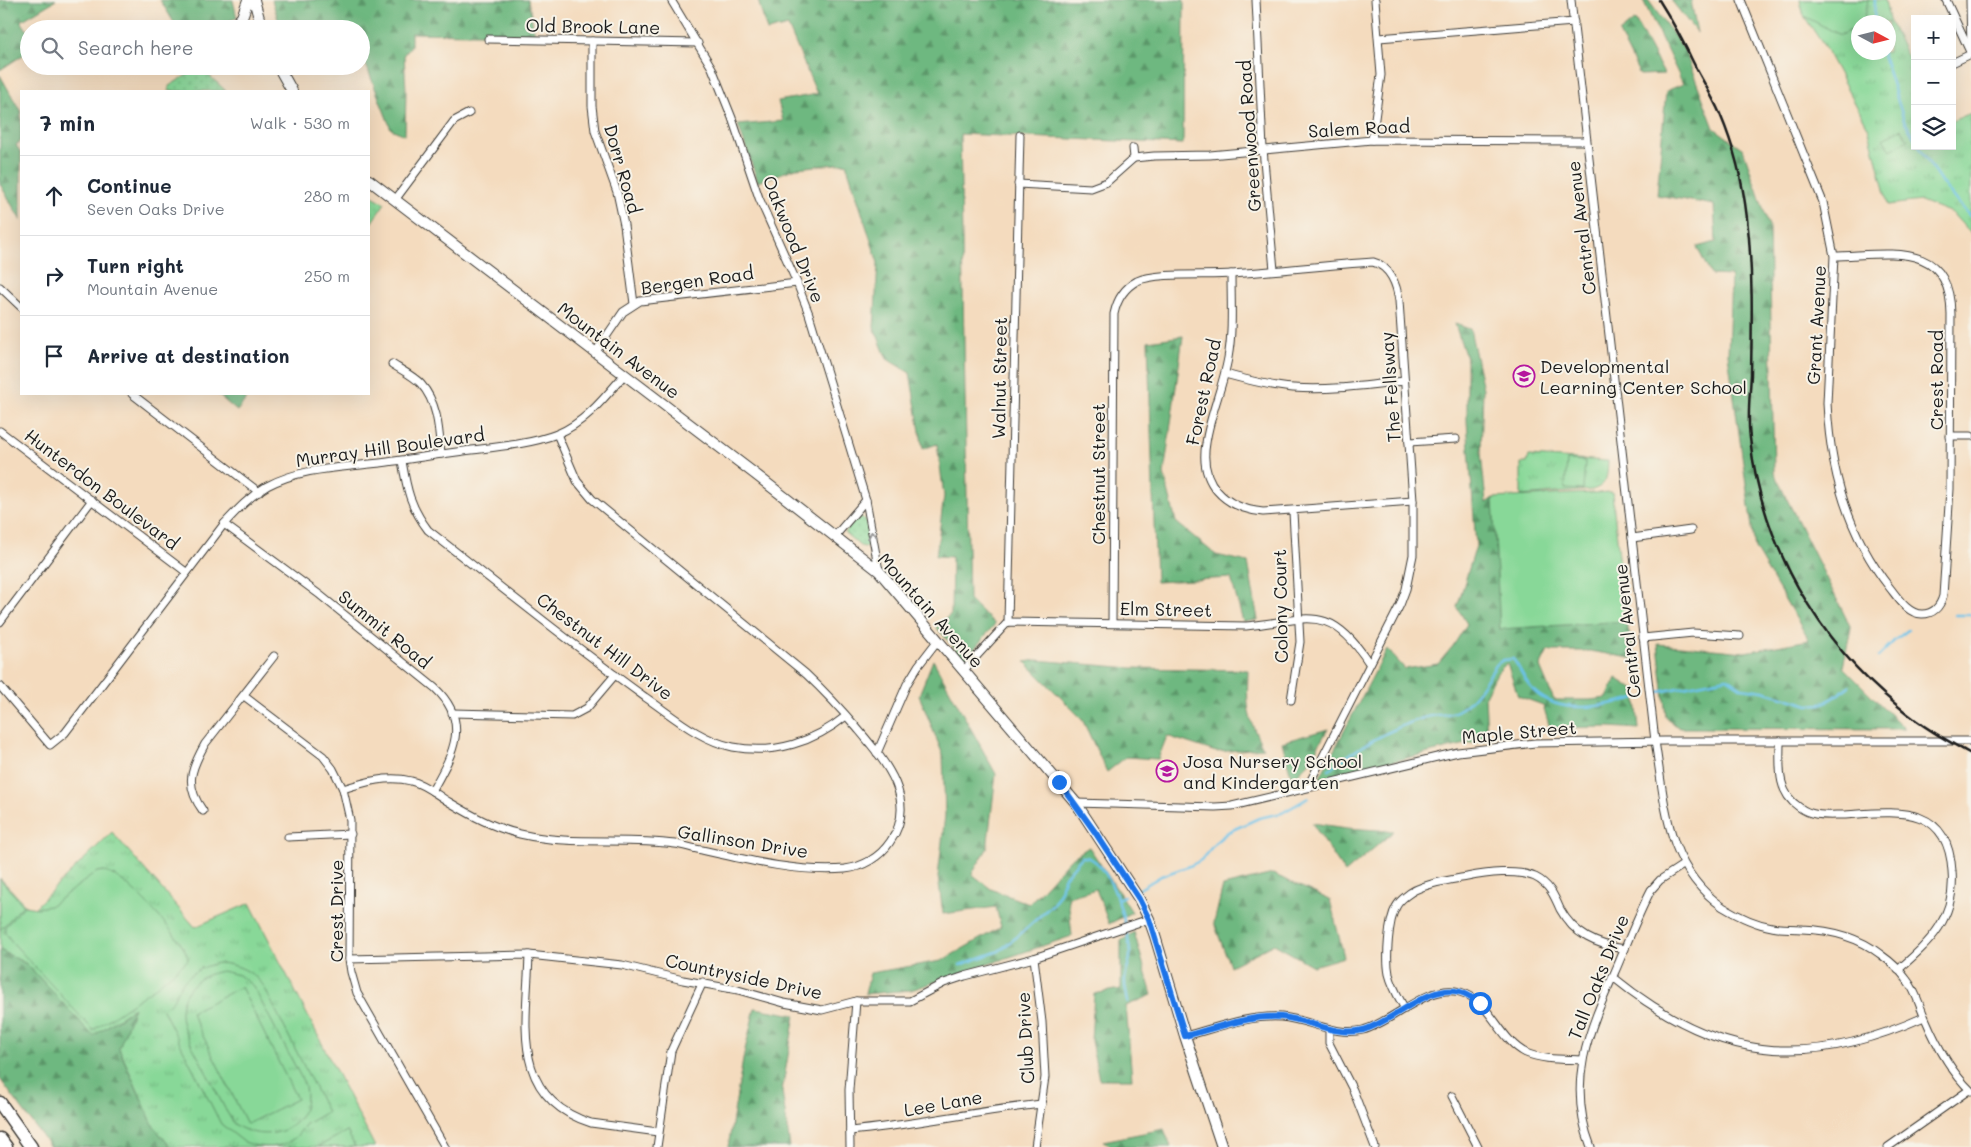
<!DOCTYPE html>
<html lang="en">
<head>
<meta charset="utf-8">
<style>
  body { margin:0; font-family:Mali,sans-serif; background:#f2f2f3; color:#1f2937 }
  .controls { position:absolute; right:15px; top:15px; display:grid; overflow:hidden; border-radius:0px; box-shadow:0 5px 20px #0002 }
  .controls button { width:45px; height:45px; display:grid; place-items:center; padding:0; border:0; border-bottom:1px solid #e0e1e3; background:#fff; color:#1f2937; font:25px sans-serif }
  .compass { position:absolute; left:1851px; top:15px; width:45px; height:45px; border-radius:50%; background:#fff; box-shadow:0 5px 20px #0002; rotate:97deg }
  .stop { position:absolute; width:15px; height:15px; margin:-11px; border:4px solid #1a73e8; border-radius:50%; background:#fff }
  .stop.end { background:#1a73e8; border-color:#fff; box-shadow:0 1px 5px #0008 }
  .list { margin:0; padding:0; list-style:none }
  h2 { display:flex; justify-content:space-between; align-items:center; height:65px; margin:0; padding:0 20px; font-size:21px }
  h2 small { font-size:16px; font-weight:400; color:#747a83 }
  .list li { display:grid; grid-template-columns:32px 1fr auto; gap:15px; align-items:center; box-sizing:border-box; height:80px; padding:0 20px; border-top:1px solid #e0e1e3 }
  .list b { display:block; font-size:19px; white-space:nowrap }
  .list p { margin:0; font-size:16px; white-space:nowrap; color:#747a83 }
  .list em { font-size:16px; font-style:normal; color:#747a83 }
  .icon { flex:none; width:28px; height:28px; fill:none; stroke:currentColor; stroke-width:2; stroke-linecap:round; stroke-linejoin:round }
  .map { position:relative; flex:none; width:1971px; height:1147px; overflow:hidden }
  .search { position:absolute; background:#fff; box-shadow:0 5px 20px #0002; left:20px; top:20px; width:350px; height:55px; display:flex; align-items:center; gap:12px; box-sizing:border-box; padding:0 18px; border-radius:28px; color:#747a83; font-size:19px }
  .panel { position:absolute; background:#fff; box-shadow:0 5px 20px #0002; left:20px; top:90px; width:350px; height:305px; border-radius:0px }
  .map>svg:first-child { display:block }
</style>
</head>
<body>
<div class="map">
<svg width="1971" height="1147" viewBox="0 0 1971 1147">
  <defs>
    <pattern id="grass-dots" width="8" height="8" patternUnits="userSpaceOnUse" patternTransform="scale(1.25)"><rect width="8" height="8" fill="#88d898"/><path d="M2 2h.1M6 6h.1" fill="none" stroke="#75b982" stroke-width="1.8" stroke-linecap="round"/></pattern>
    <pattern id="forest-firs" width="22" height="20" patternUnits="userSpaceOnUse" patternTransform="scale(1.25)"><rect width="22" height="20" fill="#6eb880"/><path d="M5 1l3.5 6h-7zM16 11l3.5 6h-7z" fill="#5a9568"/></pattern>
    <pattern id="park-tufts" width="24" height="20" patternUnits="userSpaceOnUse" patternTransform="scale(1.25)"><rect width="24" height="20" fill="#88d898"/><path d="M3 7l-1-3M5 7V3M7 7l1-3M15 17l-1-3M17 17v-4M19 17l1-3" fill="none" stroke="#75b982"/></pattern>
  </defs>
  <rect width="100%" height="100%" fill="#f7f3e8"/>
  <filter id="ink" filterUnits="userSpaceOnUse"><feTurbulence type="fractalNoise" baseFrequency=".02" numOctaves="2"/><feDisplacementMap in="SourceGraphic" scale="10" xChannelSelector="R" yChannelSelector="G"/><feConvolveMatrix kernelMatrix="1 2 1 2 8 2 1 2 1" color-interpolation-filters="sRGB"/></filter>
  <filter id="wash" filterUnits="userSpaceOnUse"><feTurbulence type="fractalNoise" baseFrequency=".0096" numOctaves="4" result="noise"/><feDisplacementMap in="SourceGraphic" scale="20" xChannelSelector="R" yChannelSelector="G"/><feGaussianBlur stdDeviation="1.12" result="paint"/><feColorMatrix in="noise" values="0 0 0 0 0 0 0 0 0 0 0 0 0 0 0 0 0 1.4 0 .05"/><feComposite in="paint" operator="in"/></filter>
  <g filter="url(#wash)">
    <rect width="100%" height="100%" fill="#f4dbbe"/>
    <!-- grass -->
    <g fill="url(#grass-dots)" stroke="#527a5a">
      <path d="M200,67L226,91H169V86Z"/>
      <path d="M369,194L385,203L369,226Z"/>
      <path d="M859,516L866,520L870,540L869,544L865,547L860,546L845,533L855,518Z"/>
    </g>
    <!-- forest -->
    <g fill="url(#forest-firs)" stroke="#456a4e">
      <path d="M0,0H56L21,21L29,33V51L0,70Z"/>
      <path d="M160,0H233L237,18L205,29H178Z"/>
      <path d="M272,0H528L535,35L411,33V46L404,54L406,90L405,135L391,129L361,52V29H281Z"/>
      <path d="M758,0H1184L1183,144L960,134L969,600L995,624L965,660L936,627L951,614L952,557L936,556L944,496L937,444L923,449L910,373L887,359L874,327L878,263L846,163L796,168L758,182L738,125L783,121L778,101L817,94L788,26L767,31Z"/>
      <path d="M1643,0H1648L1684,49L1714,128L1743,149L1769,226L1774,473L1851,628L1843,667L1905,729L1679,728L1666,717L1658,644L1745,652L1809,640L1755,549L1728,354L1731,276L1711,275L1697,247L1716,242L1714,205L1657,195L1666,91L1683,84Z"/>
      <path d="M1671,0H1691L1697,33Z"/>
      <path d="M1635,20L1664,74L1640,75L1619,33Z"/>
      <path d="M0,75L21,112V141L16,145L21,153V221L0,184Z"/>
      <path d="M1455,324L1470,329L1483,389L1481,453L1486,503L1493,498L1500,629L1626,621L1636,659L1590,651H1548L1540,667L1554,700H1590L1607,698L1616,678L1635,690L1639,729L1609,727L1550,728L1543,705L1518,696L1507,663L1497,673L1485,696L1487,739L1319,779L1387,649L1405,669L1438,664L1453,646L1467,624L1457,607L1476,546L1467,421V361Z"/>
      <path d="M1183,336L1164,474L1176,522L1216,555L1248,562L1258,620L1243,622L1231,578L1156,582L1148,341Z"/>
      <path d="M217,394H250L237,411Z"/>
      <path d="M933,660L996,774L987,849L972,874L991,889L1029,904L1070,859L1089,847L1132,912L1109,924L1096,889L1068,897L1072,936L911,990L865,994L870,973L941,961L1001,927L996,907L943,914L938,877L945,815L943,755L919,695Z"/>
      <path d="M1036,660L1132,668L1248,670C1247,706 1246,715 1263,748L1216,752L1167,736L1158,759L1126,757L1107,772L1082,719L1025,662Z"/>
      <path d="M1328,729L1308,764L1292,780L1282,742Z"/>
      <path d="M1312,823L1347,828L1394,831L1345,873Z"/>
      <path d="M1273,874L1330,900L1344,957L1313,966L1274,944L1230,966L1214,923L1223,886Z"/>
      <path d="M1134,932L1152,995L1126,1006L1132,1079H1099L1091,1041L1094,994L1121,989V941Z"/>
      <path d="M0,950L27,964L93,1036L135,1008L119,1049L154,1127L171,1147H50L0,1079Z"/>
      <path d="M755,1008L795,1015L782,1091L790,1147H728L744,1054Z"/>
      <path d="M1164,1129L1171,1147H1113L1103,1141Z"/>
    </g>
    <!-- park -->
    <g fill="url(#park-tufts)" stroke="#527a5a" fill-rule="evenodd">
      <path d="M1800,0H1885L1889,20L1915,71V146H1952V121L1971,113V234L1952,213L1921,201L1888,205L1868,127L1824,46L1804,16ZM1858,22H1888V52H1858Z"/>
      <path d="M1529,456L1608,461C1607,476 1608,485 1592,490L1521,496V463H1527Z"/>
      <path d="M112,832L195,927L250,903L375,1147H171L154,1127L119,1048L134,1008L93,1036L27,964L0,950V878L31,911Z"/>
    </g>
    <!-- pitch -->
    <g fill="#88d898" stroke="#527a5a" fill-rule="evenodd">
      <path d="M1800,0H1868L1864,22H1858V27L1840,35L1804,16Z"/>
      <path d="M1901,129L1908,140L1891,150L1883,139Z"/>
      <path d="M1567,460L1585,461L1583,490L1565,489Z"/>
      <path d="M1612,492L1626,621L1500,629L1493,498Z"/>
      <path d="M104,871C110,874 116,876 121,880C136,891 188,943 188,960L153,989L93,1030L12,942L5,932V927L24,906L37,908L50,906L97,872Z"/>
      <path d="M0,879L23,905L0,930Z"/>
      <path d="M218,963C237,964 251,970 263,985L327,1112L306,1124L296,1137L285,1144L270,1147L257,1146L244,1142L221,1124L162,1008C176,1001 172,1000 179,988C188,973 202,967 218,963ZM222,971L239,975L253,986L304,1083C316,1128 268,1147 234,1124C223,1107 215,1088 205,1070C198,1055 186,1038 182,1022C176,994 197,975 222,971Z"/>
      <path d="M241,987L297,1099L247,1124L191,1012Z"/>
      <path d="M347,1131L355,1147H318Z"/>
    </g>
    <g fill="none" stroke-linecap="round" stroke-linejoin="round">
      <!-- stream -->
      <g stroke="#6cc3e9" stroke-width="2.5">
        <path d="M1874,22L1875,0"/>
        <path d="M1882,52L1904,120L1915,139"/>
        <path d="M1919,146C1933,172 1950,196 1971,217"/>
        <path d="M1955,615H1971"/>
        <path d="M1878,657L1895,640L1908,630"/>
        <path d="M1659,692L1727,678L1742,688L1763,691L1809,705L1820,704L1832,699L1849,686"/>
        <path d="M1329,770C1354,749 1392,728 1423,718C1434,714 1447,716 1457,711C1475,702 1486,679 1497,664L1503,660L1513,659C1521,669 1525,683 1535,692C1561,716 1605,706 1636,698"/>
        <path d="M1138,890L1161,876L1192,865L1201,860L1217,841L1228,832L1259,818L1282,813L1308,798"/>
        <path d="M1117,899L1124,896"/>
        <path d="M960,965L999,951L1018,936L1053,904L1061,891L1064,878L1082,857C1111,855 1128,930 1130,952C1131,961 1126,970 1125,979C1124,986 1127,995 1128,1002"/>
      </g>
    </g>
  </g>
  <g filter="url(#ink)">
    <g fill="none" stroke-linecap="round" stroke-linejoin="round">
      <!-- street casing -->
      <g stroke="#3c3934" stroke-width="9">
        <g id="street">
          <path d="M671,0L712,68L732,118L759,198L797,283L809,314L866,500L879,571"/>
          <path d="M1256,0L1263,149L1274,270"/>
          <path d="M1571,0L1655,741C1665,803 1666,868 1723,907C1738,916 1754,924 1772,927C1781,929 1792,928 1802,929C1831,930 1857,936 1880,954C1890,961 1900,970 1907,980C1916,991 1919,1005 1925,1018C1936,1044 1950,1071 1971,1091"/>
          <path d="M1741,0L1823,202L1834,256L1827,403C1830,471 1847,534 1890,588C1898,598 1908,614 1922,614C1933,614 1940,607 1943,596L1950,489L1951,314C1950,239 1888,255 1834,256"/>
          <path d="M1946,0L1971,54"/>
          <path d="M1970,0L1971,52"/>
          <path d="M1379,38L1574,22"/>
          <path d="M488,39L698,43"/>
          <path d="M592,41V106L595,131L617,192L624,225L634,304"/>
          <path d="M1952,63L1971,54"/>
          <path d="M1372,140L1381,75L1375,0"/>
          <path d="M1134,158L1154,156L1210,155L1372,140L1586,141"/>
          <path d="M1018,184L1091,188L1107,182L1134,158L1133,148"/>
          <path d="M395,200L454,121L469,113"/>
          <path d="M1231,274C1231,302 1233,331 1228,358C1223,387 1210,414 1206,443C1199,483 1224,508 1263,512L1413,501"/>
          <path d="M0,287L21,307"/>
          <path d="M595,353L623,312L640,301L797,283"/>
          <path d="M392,364C401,370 414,376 421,384C438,403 439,430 441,454"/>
          <path d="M1225,374C1247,380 1270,386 1293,388C1330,391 1368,385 1404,381"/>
          <path d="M132,394L259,492"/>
          <path d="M0,431L186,572"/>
          <path d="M1950,436H1971"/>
          <path d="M1409,442L1456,439"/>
          <path d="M402,461C407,490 410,506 428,530C500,586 571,644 645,697C673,716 699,740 733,747C775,755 814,742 846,716"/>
          <path d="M224,524L320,595L435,688C472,723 452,755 432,791"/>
          <path d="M835,536L866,500"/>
          <path d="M1632,538L1691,530"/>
          <path d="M0,622L92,500"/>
          <path d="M1008,622L1020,135"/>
          <path d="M1112,623L1114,314C1117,300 1124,288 1137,281C1157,272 1208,276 1232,274C1279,271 1326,265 1373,262C1390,266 1397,285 1399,301L1413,501V555L1406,589L1400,605L1308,786"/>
          <path d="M1643,638L1693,633L1740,636"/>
          <path d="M964,670L1008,622L1246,626C1308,620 1329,602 1369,663"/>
          <path d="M0,686L50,745L65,733L224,524C237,510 250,496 267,486C299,469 334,468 370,464C401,461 432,455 464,451C494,447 528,445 557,434C585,423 605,397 624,375"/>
          <path d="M244,696L323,756L333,769L343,789L350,820L349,959L351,972L357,993L445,1147"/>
          <path d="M1291,700L1300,642L1293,512"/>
          <path d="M452,713L572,716L587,708L615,675"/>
          <path d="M1780,741C1780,765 1776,792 1799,807C1812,817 1827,815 1843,815C1894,812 1948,802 1952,871C1956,918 1931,941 1898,970"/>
          <path d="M877,753L907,684L918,666L938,640"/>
          <path d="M343,789C365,782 388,775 411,781C425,784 437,795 449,802C471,815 494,828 520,834C571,846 623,837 675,844C684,845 693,849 702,850C746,860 799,873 845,869C863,867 880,857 890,842C920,800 883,759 857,728C841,709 824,691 806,674L592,499L577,481L557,434"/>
          <path d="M1076,803L1215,807L1232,806L1458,752L1535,743L1665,741H1971"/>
          <path d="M203,811C184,785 191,769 205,744L274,656"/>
          <path d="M288,837L351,834"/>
          <path d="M529,955C527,1023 509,1097 591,1123L658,1132"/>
          <path d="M1034,958L1042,1022L1045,1077L1035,1147"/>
          <path d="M349,959L529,955L622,965L683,980L738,990L784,1003L822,1010L856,1001H910L944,983L965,976L1034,958L1149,919"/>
          <path d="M1613,977C1715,1060 1804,1071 1924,1017"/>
          <path d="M1405,1009C1399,998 1392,987 1389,974C1386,959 1388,921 1396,907C1398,903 1402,899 1406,896C1419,884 1450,880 1467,877C1486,873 1517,869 1535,877C1549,884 1554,895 1560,909C1574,935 1597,945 1625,949"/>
          <path d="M1329,1029V1043L1353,1090L1375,1147"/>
          <path d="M1185,1036C1216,1028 1249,1015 1281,1017C1309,1019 1335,1037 1363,1030C1394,1022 1427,983 1460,992C1491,1000 1498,1039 1526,1053C1542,1060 1565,1059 1582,1060"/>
          <path d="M1452,1096L1478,1147"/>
          <path d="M850,1131C914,1125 977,1111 1042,1104"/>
          <path d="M657,1147L671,1051L703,982"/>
          <path d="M850,1147L849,1090L856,1001"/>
          <path d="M1591,1147C1565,1081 1590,1028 1617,967C1628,941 1638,915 1651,890L1660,880L1683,865"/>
          <path d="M1888,1147L1969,1090"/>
        </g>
      </g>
      <!-- secondary casing -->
      <g stroke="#3c3934" stroke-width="12">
        <g id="secondary">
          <path d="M254,0L262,29"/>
          <path d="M230,29L242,17L248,0"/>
          <path d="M278,66L292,91"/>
          <path d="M369,180L755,474L879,571L1076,803L1139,899L1149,919L1155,936L1185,1036L1222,1147"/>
        </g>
      </g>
      <!-- highway casing -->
      <g stroke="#3c3934" stroke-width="15">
        <g id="highway">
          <path d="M0,1103L31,1147"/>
          <path d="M0,1139L6,1147"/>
        </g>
      </g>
      <!-- street -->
      <use href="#street" stroke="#fff" stroke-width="7"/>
      <!-- secondary -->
      <use href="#secondary" stroke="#fff" stroke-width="10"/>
      <!-- highway -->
      <use href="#highway" stroke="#fff" stroke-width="12"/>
      <!-- rail -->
      <path stroke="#1c1c1c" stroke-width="2.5" d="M1659,0C1673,22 1685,45 1696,68C1704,83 1713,98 1720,114C1734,147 1743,183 1747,218C1753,270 1752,322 1751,374C1750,395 1747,417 1750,438C1761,543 1817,641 1899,707C1921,726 1946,740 1971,754"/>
    </g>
    <!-- one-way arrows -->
    <defs><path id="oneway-chevron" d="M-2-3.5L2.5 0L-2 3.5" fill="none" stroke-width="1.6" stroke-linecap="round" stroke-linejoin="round" transform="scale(1.25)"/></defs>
    <use stroke="#999" href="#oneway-chevron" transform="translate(872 535) rotate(-101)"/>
  </g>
  <g fill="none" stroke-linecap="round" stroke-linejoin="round" filter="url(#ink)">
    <!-- route -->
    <path stroke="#1a73e8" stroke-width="6" d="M1059,782L1095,832L1139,899L1149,919L1185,1036C1216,1028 1249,1015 1281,1017C1309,1019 1335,1037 1363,1030C1394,1022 1428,983 1460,992C1468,994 1474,999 1480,1003"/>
  </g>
  <!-- icons -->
  <defs>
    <g id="school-ring" transform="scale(1.125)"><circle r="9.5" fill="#f7f3e8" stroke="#b5179e" stroke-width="1.5"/><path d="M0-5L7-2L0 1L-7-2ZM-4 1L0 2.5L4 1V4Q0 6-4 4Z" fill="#b5179e"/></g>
  </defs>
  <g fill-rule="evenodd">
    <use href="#school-ring" x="1524" y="376"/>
    <use href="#school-ring" x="1167" y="771"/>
  </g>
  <g text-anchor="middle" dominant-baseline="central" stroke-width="4" stroke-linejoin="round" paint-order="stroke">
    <!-- street labels -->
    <g font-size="18" fill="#1c1c1c" stroke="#f7f3e8">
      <text transform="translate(593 26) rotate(1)">Old Brook Lane</text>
      <text transform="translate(1359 128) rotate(-3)">Salem Road</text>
      <text transform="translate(1249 136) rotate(-94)">Greenwood Road</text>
      <text transform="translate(623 169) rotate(74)">Dorr Road</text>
      <text transform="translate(1581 228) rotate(-97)">Central Avenue</text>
      <text transform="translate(794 239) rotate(68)">Oakwood Drive</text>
      <text transform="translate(697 280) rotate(-8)">Bergen Road</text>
      <text transform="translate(1816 325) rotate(-87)">Grant Avenue</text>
      <text transform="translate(619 350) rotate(37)">Mountain Avenue</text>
      <text transform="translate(999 378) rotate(-89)">Walnut Street</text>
      <text transform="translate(1936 380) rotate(-90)">Crest Road</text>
      <text transform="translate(1390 387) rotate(-94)">The Fellsway</text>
      <text transform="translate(1203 392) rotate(-78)">Forest Road</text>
      <text transform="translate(390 447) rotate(-8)">Murray Hill Boulevard</text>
      <text transform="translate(1098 474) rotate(-90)">Chestnut Street</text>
      <text transform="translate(102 489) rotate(37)">Hunterdon Boulevard</text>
      <text transform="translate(1280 606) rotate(-91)">Colony Court</text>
      <text transform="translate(1166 609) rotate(1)">Elm Street</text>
      <text transform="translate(931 610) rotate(48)">Mountain Avenue</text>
      <text transform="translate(385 629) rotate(39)">Summit Road</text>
      <text transform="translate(1627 631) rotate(-96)">Central Avenue</text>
      <text transform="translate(605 646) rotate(37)">Chestnut Hill Drive</text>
      <text transform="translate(1519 732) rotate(-5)">Maple Street</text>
      <text transform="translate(743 841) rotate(9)">Gallinson Drive</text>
      <text transform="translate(336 911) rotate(-90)">Crest Drive</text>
      <text transform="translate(744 976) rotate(12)">Countryside Drive</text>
      <text transform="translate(1598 977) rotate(-68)">Tall Oaks Drive</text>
      <text transform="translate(1025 1038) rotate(-93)">Club Drive</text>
      <text transform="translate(943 1103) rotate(-10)">Lee Lane</text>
    </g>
    <!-- poi labels -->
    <g font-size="18" fill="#1c1c1c" stroke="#f7f3e8" text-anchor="start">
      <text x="1540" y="366">Developmental<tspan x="1540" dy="21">Learning Center School</tspan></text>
      <text x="1183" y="761">Josa Nursery School<tspan x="1183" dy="21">and Kindergarten</tspan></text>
    </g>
  </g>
</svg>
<div class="controls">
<button>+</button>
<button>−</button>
<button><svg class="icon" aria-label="layers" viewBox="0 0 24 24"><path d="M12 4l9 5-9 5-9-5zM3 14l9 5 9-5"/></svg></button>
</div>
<svg class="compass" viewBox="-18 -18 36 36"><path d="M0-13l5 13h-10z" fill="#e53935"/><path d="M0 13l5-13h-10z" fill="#747a83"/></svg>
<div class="stop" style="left:1480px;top:1003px"></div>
<div class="stop end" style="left:1059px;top:782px"></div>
<div class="search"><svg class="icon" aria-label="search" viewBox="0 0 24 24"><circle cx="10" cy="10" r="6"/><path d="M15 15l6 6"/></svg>Search here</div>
<section class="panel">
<h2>7 min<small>Walk · 530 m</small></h2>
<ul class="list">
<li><svg class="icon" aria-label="ahead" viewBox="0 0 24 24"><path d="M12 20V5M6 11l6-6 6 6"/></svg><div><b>Continue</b><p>Seven Oaks Drive</p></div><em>280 m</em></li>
<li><svg class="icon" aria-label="right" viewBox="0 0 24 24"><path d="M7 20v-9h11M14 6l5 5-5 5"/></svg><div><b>Turn right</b><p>Mountain Avenue</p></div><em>250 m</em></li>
<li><svg class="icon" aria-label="arrive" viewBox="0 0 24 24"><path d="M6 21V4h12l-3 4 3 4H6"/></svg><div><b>Arrive at destination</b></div></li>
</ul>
</section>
</div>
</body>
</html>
